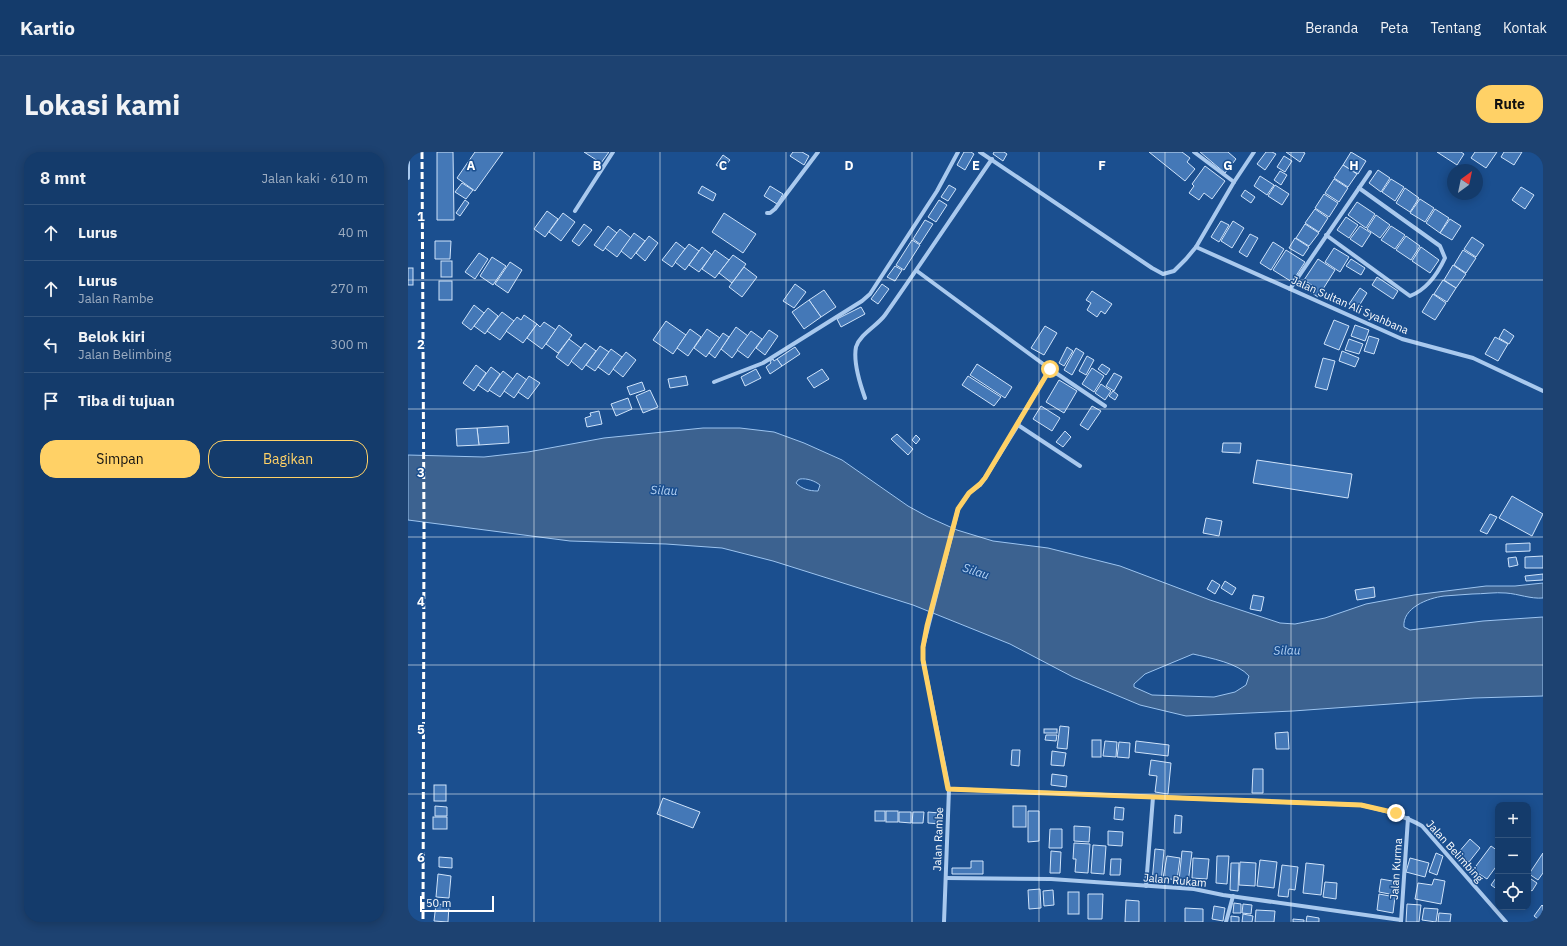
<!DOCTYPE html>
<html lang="id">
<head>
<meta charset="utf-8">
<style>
  body { margin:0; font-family:"IBM Plex Sans",sans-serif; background:#1d4271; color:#f1f3f6 }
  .controls { position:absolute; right:12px; bottom:12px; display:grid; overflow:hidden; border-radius:8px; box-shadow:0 2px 10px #0003 }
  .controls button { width:36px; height:36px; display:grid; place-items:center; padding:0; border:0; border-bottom:1px solid #33557e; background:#143b6b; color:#f1f3f6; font:20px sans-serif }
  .compass { position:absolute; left:1039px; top:12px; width:36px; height:36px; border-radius:50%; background:#143b6b; box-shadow:0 2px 10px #0003; rotate:33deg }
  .scale { position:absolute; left:12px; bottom:10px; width:74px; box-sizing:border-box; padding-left:4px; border:2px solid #fff; border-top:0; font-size:11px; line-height:14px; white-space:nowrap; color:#fff; -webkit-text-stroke:3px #1b4f8f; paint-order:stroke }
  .stop { position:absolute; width:12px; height:12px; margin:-9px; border:3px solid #ffd166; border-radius:50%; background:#fff }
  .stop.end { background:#ffd166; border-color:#fff; box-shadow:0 1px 4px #0008 }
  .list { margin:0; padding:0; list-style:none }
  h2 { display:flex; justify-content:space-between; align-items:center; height:52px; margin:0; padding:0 16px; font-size:17px }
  h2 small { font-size:13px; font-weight:400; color:#9dadc1 }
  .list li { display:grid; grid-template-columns:26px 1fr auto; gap:12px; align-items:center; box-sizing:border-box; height:56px; padding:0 16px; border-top:1px solid #33557e }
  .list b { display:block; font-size:15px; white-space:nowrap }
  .list p { margin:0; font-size:13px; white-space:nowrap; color:#9dadc1 }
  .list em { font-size:13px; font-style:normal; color:#9dadc1 }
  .actions { display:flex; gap:8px; padding:12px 16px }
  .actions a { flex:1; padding:9px 0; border:1px solid #ffd166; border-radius:16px; text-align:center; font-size:14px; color:#ffd166 }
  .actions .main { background:#ffd166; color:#111 }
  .icon { flex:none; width:22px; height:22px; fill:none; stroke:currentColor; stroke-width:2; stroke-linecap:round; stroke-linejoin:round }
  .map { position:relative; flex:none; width:1135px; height:770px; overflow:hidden; border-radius:16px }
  header { display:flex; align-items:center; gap:24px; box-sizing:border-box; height:56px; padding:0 20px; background:#143b6b; border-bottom:1px solid #33557e }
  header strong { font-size:19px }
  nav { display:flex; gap:22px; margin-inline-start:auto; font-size:14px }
  .intro { display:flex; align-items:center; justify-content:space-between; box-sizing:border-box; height:96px; padding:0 24px }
  h1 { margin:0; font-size:28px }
  .button { padding:10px 18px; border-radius:16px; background:#ffd166; color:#111; font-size:14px; font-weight:700 }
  main { display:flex; gap:24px; padding:0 24px }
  aside { flex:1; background:#143b6b; border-radius:16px; box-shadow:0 2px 10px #0003 }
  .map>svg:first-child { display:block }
</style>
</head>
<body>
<header>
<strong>Kartio</strong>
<nav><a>Beranda</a><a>Peta</a><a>Tentang</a><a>Kontak</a></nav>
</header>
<div class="intro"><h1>Lokasi kami</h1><a class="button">Rute</a></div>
<main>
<aside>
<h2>8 mnt<small>Jalan kaki · 610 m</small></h2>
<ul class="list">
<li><svg class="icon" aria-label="ahead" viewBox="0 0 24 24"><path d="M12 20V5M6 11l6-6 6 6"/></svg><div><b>Lurus</b></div><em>40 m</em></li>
<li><svg class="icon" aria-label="ahead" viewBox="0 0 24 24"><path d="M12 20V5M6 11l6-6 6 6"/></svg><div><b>Lurus</b><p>Jalan Rambe</p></div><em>270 m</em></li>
<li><svg class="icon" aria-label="left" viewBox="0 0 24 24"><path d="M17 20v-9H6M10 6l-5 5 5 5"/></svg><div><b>Belok kiri</b><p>Jalan Belimbing</p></div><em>300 m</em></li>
<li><svg class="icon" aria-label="arrive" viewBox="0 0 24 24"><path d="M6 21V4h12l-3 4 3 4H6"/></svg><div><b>Tiba di tujuan</b></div></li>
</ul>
<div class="actions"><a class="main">Simpan</a><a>Bagikan</a></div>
</aside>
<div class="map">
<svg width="1135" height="770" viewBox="0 0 1135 770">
  <rect width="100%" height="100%" fill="#1b4f8f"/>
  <!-- water -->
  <path fill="#3c6290" stroke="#9cc4f0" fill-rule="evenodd" d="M295,276H332L366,280L396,291L434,308L500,354L520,365L549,378L585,389L640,396L712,414L802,448L872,471L887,472L917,466L958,452L1006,443L1078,434H1107L1135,431V446C1122,447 1111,442 1098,441C1087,440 1075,442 1064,442C1055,443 1045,443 1036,444C1020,446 994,456 996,475L1002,478L1075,469L1135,465V544L1066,546L885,559L778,564L732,553L665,525L602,492L505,453L365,409L314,396L258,392L162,389L0,368V303L76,305L120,300L196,286ZM392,327C399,326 407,329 412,333L410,339C401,339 394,337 388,331L390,328ZM785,502C802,506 830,511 841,524L838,533L827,540L806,545L744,543L726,535V532L737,522Z"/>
  <!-- building -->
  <g fill="#4478b7" stroke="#cfe3fa">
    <path d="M29,0H45L46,68H29Z"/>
    <path d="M67,0H95L67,39L49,26Z"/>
    <path d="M176,0H201L193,11Z"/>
    <path d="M385,0H394L401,4L396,13L382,4Z"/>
    <path d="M556,0H563L566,2L557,18L549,13Z"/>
    <path d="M586,0H596L599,2L595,9L585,2Z"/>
    <path d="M741,0H774L782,6L779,10L787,17L777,29Z"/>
    <path d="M792,0H820L828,7L817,21Z"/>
    <path d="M858,0H864L868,2L857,18L849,12Z"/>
    <path d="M878,0H895L897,1L892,10Z"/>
    <path d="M943,0L958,9L950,22L935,13Z"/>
    <path d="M1029,0H1053L1056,2L1049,13Z"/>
    <path d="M1067,0H1089L1078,16L1063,6Z"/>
    <path d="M1096,0H1114L1106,13L1093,5Z"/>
    <path d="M315,3L322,8L315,17L308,13Z"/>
    <path d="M876,4L884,9L877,20L869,15Z"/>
    <path d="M935,13L949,22L940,35L926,26Z"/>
    <path d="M797,14L817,29L804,47L796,41L791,48L781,41L786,34L784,32Z"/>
    <path d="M970,18L982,26L973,40L961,31Z"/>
    <path d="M872,19L879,23L873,33L866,28Z"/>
    <path d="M852,24L866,33L859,43L846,34Z"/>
    <path d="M926,27L940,36L931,50L917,41Z"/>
    <path d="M983,27L996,35L987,49L974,40Z"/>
    <path d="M54,31L65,38L58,47L47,40Z"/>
    <path d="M541,33L548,37L540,49L533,45Z"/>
    <path d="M867,33L881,42L874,53L860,44Z"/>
    <path d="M294,34L308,42L305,49L290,41Z"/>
    <path d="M362,34L375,42L369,52L356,44Z"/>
    <path d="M1113,35L1126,43L1117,57L1104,48Z"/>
    <path d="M997,36L1011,46L1002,60L988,51Z"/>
    <path d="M837,38L847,45L843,51L833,44Z"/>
    <path d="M916,42L930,51L921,65L907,56Z"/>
    <path d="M1012,47L1026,56L1017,70L1002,61Z"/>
    <path d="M57,48L61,51L52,64L48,61Z"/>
    <path d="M531,48L539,53L528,70L520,65Z"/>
    <path d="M949,50L967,62L958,76L940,63Z"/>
    <path d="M907,57L920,66L911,80L897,71Z"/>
    <path d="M1027,57L1041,66L1032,81L1018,71Z"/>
    <path d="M139,59L150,67L137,85L126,77Z"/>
    <path d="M155,61L167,70L153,89L141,80Z"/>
    <path d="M316,61L348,82L335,101L304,80Z"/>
    <path d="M968,63L982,73L972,86L959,77Z"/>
    <path d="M938,65L950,73L941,86L929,78Z"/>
    <path d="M1042,67L1053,74L1044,88L1032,81Z"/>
    <path d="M517,68L525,72L512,92L505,87Z"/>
    <path d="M813,69L821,73L811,90L803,85Z"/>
    <path d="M825,69L836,76L824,96L813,89Z"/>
    <path d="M176,72L184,78L171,94L164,89Z"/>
    <path d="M897,72L911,81L901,94L888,86Z"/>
    <path d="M200,74L209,81L195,99L186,93Z"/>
    <path d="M952,74L963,81L954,95L942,87Z"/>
    <path d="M983,74L997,83L987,97L973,88Z"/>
    <path d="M212,77L223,86L209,105L197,96Z"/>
    <path d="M226,81L237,89L223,107L213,99Z"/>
    <path d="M842,82L850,86L839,105L831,100Z"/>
    <path d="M241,84L250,91L237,109L228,101Z"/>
    <path d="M998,84L1012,94L1003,108L988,98Z"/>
    <path d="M1064,85L1076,93L1068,105L1056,97Z"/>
    <path d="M887,86L901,95L895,104L881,96Z"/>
    <path d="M504,88L512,93L496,118L488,113Z"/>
    <path d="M27,89H43L42,107H27Z"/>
    <path d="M268,90L277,97L264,115L254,108Z"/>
    <path d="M865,90L876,97L863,118L852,111Z"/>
    <path d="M281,92L291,99L277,118L267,110Z"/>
    <path d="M294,95L304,103L291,120L281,113Z"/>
    <path d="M1013,95L1031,108L1022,121L1004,109Z"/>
    <path d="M926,96L941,105L932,120L917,110Z"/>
    <path d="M307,98L321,108L307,126L294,117Z"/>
    <path d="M878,98L897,110L884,130L865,118Z"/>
    <path d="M1055,98L1068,106L1058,121L1046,113Z"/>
    <path d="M71,101L80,107L67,127L57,120Z"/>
    <path d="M325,103L338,112L324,131L311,121Z"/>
    <path d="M84,105L98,114L85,133L72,124Z"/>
    <path d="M910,107L927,118L910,145L901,139L905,134L896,128Z"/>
    <path d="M943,107L957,116L953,123L938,114Z"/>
    <rect x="33" y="109" width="11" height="16"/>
    <path d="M102,110L114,118L100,141L87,132Z"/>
    <path d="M1045,113L1058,122L1048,136L1036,128Z"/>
    <path d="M487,114L494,118L487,129L479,125Z"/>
    <path d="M336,115L349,125L334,145L321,135Z"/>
    <rect x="0" y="116" width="5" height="17"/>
    <path d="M969,125L990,139L985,147L964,133Z"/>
    <path d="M1035,128L1048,136L1039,150L1026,142Z"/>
    <rect x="31" y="129" width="13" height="19"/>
    <path d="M387,132L398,140L386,156L375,149Z"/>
    <path d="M474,132L481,137L470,152L463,147Z"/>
    <path d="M952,136L959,141L949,157L941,152Z"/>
    <path d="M416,138L428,155L413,165L401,148Z"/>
    <path d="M684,139L704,152L697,162L693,159L689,165L679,158L683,151L678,148Z"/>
    <path d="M1025,142L1038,151L1027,168L1014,160Z"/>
    <path d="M401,148L413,165L396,177L384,160Z"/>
    <path d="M66,153L76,161L63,178L54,171Z"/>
    <path d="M453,155L457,162L433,175L429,167Z"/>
    <path d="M80,156L90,164L77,182L66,174Z"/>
    <path d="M94,160L106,169L92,188L79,179Z"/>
    <path d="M116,163L129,172L115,191L98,179L109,165L113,168Z"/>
    <path d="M926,168L941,174L931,198L916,192Z"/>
    <path d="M258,169L278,183L265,202L245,188Z"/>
    <path d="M136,170L148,178L134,197L119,186L129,172L132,175Z"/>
    <path d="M151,173L164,183L150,201L138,192Z"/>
    <path d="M947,173L961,178L957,189L943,184Z"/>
    <path d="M637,174L649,181L636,203L623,196Z"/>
    <path d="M328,175L340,184L324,206L313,197Z"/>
    <path d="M282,177L293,185L280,204L269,196Z"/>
    <path d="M299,177L312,186L298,205L286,196Z"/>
    <path d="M1096,177L1106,184L1101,192L1091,186Z"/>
    <path d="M361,178L370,184L357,203L348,196Z"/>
    <path d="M343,179L354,187L340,206L329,198Z"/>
    <path d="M315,181L321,185L307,206L301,201Z"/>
    <path d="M961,184L971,187L966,202L956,199Z"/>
    <path d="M1087,185L1100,192L1090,209L1077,202Z"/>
    <path d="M161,187L173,196L160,214L148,205Z"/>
    <path d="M941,187L955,192L951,202L937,198Z"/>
    <path d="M177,191L188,199L174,218L163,209Z"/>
    <path d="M192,194L201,200L187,219L178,213Z"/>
    <path d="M387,195L392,202L374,214L369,207Z"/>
    <path d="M659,195L665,199L656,214L651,211Z"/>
    <path d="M668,196L676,201L664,223L656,218Z"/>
    <path d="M203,197L214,205L201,223L190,215Z"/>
    <path d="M934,199L951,206L947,215L931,209Z"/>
    <path d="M218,200L228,208L215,225L205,217Z"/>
    <path d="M679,204L686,208L678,223L671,219Z"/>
    <path d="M915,206L927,209L919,238L907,235Z"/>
    <path d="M365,207L366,209L369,207L374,214L362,222L358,215L363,211L362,209Z"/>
    <path d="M569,212L604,235L597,246L562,223Z"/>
    <path d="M694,212L702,217L698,223L690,217Z"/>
    <path d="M68,213L78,221L66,239L55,231Z"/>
    <path d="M83,215L92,222L80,240L70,233Z"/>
    <path d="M684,216L696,224L686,240L674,232Z"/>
    <path d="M348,217L353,226L337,234L333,225Z"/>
    <path d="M414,217L421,227L406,236L399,226Z"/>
    <path d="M95,219L105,227L92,245L81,238Z"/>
    <path d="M109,221L119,228L106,246L96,239Z"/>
    <path d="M706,221L714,225L706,239L698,234Z"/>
    <path d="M121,224L132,231L120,247L110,240Z"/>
    <path d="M278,224L280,233L262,236L260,227Z"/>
    <path d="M560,224L593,245L586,254L554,233Z"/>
    <path d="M651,228L669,239L656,261L638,250Z"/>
    <path d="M234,230L237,238L222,243L219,235Z"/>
    <path d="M693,232L703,239L697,248L687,241Z"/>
    <path d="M242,238L250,255L235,261L228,244Z"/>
    <path d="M705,239L710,243L707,248L701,244Z"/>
    <path d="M220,246L224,257L208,264L203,252Z"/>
    <path d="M633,254L652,266L644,279L625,267Z"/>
    <path d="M684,254L693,259L680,278L672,273Z"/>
    <path d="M191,259L194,272L179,275L177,266L183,264L182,261Z"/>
    <path d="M100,274L101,291L71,293L69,276Z"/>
    <path d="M69,276L71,293L49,294L48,277Z"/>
    <path d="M657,279L663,285L655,295L648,290Z"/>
    <path d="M489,282L505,297L500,303L483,287Z"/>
    <path d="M508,283L512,287L508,292L504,288Z"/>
    <path d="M815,291H833L832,301L814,300Z"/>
    <path d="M849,308L944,322L940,346L845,331Z"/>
    <path d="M1104,344L1135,362L1124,384L1091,366Z"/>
    <path d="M1082,362L1089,365L1079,382L1072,379Z"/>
    <path d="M798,366L814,369L811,384L795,381Z"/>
    <path d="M1122,391V399L1098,400V392Z"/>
    <path d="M1135,404V416H1117V405Z"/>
    <path d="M1108,405L1110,413L1101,415L1100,406Z"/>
    <path d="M1135,422V428L1118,429L1117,424Z"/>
    <path d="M804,428L812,433L807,442L799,437Z"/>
    <path d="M817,429L828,436L824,443L813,436Z"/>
    <path d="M966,435L967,445L949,448L947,438Z"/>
    <path d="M845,443L856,445L853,459L842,457Z"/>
    <path d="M652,574L661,575L659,597L649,596Z"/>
    <rect x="636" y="577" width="13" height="4"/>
    <path d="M880,580L881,597H868L867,581Z"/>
    <path d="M638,583H649L648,589L637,588Z"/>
    <rect x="684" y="588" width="9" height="17"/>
    <path d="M697,589L709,590L708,605L695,604Z"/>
    <path d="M728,589L761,593L760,604L727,600Z"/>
    <path d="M711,590L722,591L721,606L709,605Z"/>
    <path d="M604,598H612L611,614L603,613Z"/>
    <path d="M644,599L658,601L656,614L643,613Z"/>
    <path d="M743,608L763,611L760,642L747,640L749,624L741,623Z"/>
    <path d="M845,617H855V641H844Z"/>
    <path d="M644,622L659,624L658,635L643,633Z"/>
    <rect x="26" y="633" width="12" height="16"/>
    <path d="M255,646L292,660L285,676L249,662Z"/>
    <path d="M27,654L39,655V664H27Z"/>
    <rect x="605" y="654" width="13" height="21"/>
    <path d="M707,655L716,656L715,668L706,667Z"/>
    <rect x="467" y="659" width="10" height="10"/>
    <rect x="478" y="659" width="12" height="11"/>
    <path d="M620,659H631V689L620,690Z"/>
    <path d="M491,660H503V671L491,670Z"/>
    <path d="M505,660H516L515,671H504Z"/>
    <path d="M520,660L532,661V672L520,671Z"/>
    <path d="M767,663L774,664L773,681H766Z"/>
    <rect x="25" y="665" width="14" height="12"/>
    <path d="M666,674L682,675L681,690L666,689Z"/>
    <path d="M642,677H654V696H641Z"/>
    <path d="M700,679L715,680L714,694L700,693Z"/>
    <path d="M1062,687L1072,696L1061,710L1050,701Z"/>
    <path d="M666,691L682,692L680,721L667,720L668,707H665Z"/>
    <path d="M685,693L698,694L696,722L683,721Z"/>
    <path d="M1083,694L1090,699V712L1079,727L1065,718Z"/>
    <path d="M747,697L756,698L753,731L744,730Z"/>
    <path d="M643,699L653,700L652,721H642Z"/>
    <path d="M774,699L784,700L780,731L771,729Z"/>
    <path d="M1028,701L1035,704L1029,723L1021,720Z"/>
    <path d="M1135,701V721L1130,728L1121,722Z"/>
    <path d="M759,704L772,706L769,728L755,726Z"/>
    <path d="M809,704H821L819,732L808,731Z"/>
    <path d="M31,705L44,706V716L31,715Z"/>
    <path d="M785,706L801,707L799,727L784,726Z"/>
    <path d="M1002,706L1021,711L1017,725L998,720Z"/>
    <path d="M703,707H713L712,723H702Z"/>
    <path d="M852,708L869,710L866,736L849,734Z"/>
    <path d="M563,709H575V722H544V716H563Z"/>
    <path d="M832,710L848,711L847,734L831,733Z"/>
    <path d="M823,711H831L830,739L822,738Z"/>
    <path d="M898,711L916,713L913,743L895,741Z"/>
    <path d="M874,713L890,715L887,738L881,737L880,745L870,744Z"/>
    <path d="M30,722L43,724L41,746L28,745Z"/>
    <path d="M1090,723V738L1083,733Z"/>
    <path d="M1120,725L1129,731L1124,739L1120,736Z"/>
    <path d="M973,727L990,730L987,743L971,740Z"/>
    <path d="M1026,727L1037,729L1033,752L1007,747L1010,731L1024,733Z"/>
    <path d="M917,730L929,731L928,747L915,745Z"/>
    <path d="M632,737L633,756L621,757L620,738Z"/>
    <path d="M645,738L646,753L636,754L635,739Z"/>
    <rect x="660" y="740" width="11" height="22"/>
    <path d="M680,742H695L694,767H680Z"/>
    <path d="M971,742L987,745L985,761L969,758Z"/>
    <path d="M718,748L731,749V770H717Z"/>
    <path d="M826,751L833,752V761H825Z"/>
    <path d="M28,752L41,753L40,770L26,769Z"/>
    <path d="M835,752L844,753L843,762L834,761Z"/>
    <path d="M999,752L1013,753L1011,770H998Z"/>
    <path d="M1134,753L1135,754L1134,770L1126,764Z"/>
    <path d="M806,754L817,756L815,769L804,767Z"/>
    <path d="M777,756L795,757V770H777Z"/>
    <path d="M1016,756L1030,757L1028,770L1014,768Z"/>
    <path d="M848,758L867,759L866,770H847Z"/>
    <path d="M1031,761L1043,762L1042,770H1030Z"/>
    <path d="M835,762L845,764L844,770H834Z"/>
    <path d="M823,764L831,765V770H823Z"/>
    <path d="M899,764L911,766V770H898Z"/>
    <path d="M885,767L896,768V770H885Z"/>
  </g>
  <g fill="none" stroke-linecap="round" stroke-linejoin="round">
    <!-- minor -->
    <g stroke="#a9c9ee" stroke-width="4">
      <path d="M572,0L744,116L755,122L766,119L778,107L788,95L826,30L846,0"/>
      <path d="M786,0L826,30"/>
      <path d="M0,26V0"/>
      <path d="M167,59L205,0"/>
      <path d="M359,61H362L367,57L410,0"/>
      <path d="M918,83L1002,144C1018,138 1030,121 1037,106L1032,94L951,36"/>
      <path d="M788,95L994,187L1065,206L1135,239"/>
      <path d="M509,119L642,217L697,254"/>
      <path d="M882,137L962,20"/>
      <path d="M642,217L612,267L610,273L672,314"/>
      <path d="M306,230L355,211L454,149L462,142L529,39L550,0"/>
      <path d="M457,246C452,232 445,210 448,195C452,182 469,174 477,163C513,112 548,59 584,7"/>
      <path d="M541,637L953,653C975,658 995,663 1014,674L1098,770"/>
      <path d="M538,726L643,727L786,737L815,743L993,768"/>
      <path d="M738,734L745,645"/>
      <path d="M536,770L541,637L515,508V495L550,357L561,341L572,333L577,326L610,273"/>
      <path d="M818,770L825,744"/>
      <path d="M993,770L1000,666"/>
    </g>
    <!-- rail -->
    <path stroke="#fff" stroke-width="3" stroke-dasharray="7 3" stroke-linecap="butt" d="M14,0L16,378L15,770"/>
  </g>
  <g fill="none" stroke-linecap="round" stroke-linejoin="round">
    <!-- route -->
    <path stroke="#ffd166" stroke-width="5" d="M642,217L577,326L572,332L561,341L550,357L519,474L515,495V508L540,637L953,653L988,661"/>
  </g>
  <!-- grid -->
  <path fill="none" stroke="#fff" stroke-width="1" stroke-opacity="0.55" d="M126,0V770M252,0V770M378,0V770M504,0V770M631,0V770M757,0V770M883,0V770M1009,0V770M0,128H1135M0,257H1135M0,385H1135M0,513H1135M0,642H1135"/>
  <g text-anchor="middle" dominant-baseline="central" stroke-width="3" stroke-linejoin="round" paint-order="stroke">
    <!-- street labels -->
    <g font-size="11" fill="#fff" stroke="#1b4f8f">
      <text transform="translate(942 153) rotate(24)">Jalan Sultan Ali Syahbana</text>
      <text transform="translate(530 687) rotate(-88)">Jalan Rambe</text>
      <text transform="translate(1047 699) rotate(48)">Jalan Belimbing</text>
      <text transform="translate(988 717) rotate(-86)">Jalan Kurma</text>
      <text transform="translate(767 728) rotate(5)">Jalan Rukam</text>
    </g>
    <!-- water labels -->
    <g font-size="12" font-style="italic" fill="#b5d3f5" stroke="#1b4f8f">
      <text transform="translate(256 338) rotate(2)">Silau</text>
      <text transform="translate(568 419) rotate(18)">Silau</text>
      <text transform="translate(879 498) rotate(-1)">Silau</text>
    </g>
  </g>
  <g font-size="13" text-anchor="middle" font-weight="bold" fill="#fff" stroke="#1b4f8f" stroke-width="3" stroke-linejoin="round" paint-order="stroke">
    <text x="63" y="18">A</text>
    <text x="189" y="18">B</text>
    <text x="315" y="18">C</text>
    <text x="441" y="18">D</text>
    <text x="568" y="18">E</text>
    <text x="694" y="18">F</text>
    <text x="820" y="18">G</text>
    <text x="946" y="18">H</text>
    <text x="13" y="69">1</text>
    <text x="13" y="197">2</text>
    <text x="13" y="325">3</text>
    <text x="13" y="454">4</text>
    <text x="13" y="582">5</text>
    <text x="13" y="710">6</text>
  </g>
</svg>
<div class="controls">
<button>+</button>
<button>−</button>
<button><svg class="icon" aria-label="locate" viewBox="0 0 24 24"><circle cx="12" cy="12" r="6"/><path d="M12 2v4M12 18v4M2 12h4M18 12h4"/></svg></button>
</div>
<svg class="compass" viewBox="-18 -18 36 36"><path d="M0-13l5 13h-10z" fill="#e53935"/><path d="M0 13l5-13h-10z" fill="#9dadc1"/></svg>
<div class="scale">50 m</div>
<div class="stop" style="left:642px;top:217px"></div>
<div class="stop end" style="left:988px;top:661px"></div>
</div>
</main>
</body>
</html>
